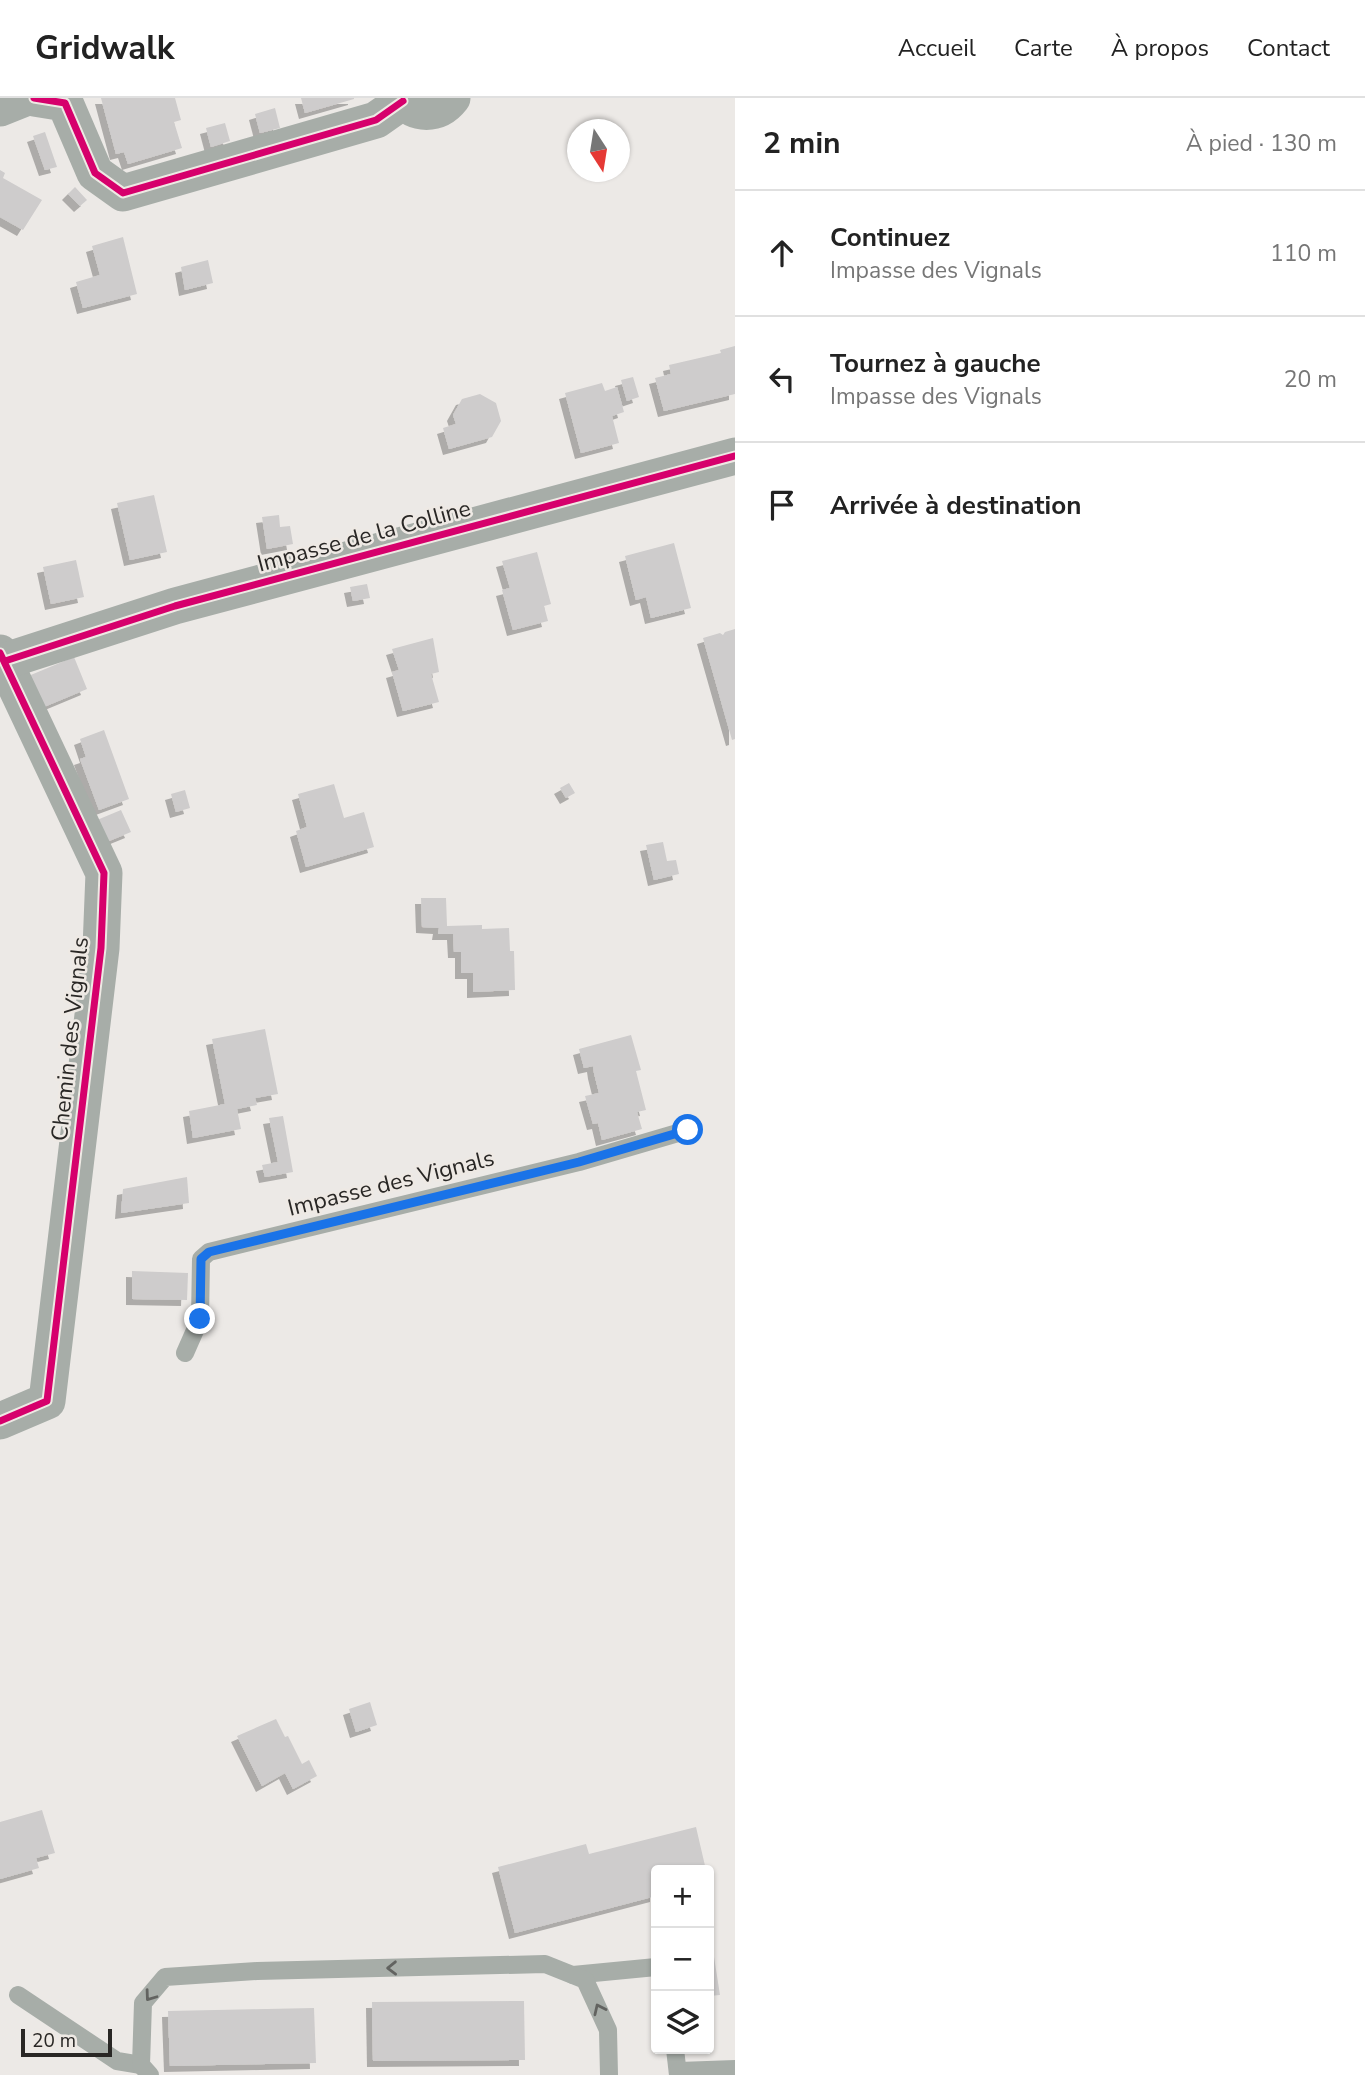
<!DOCTYPE html>
<html lang="fr">
<head>
<meta charset="utf-8">
<style>
  body { margin:0; font-family:"Nunito Sans",sans-serif; background:#f2f2f2; color:#222 }
  .controls { position:absolute; right:21px; bottom:21px; display:grid; overflow:hidden; border-radius:7px; box-shadow:0 2px 5px #0004 }
  .controls button { width:63px; height:63px; display:grid; place-items:center; padding:0; border:0; border-bottom:2px solid #e0e0e0; background:#fff; color:#222; font:35px sans-serif }
  .compass { position:absolute; left:567px; top:21px; width:63px; height:63px; border-radius:50%; background:#fff; box-shadow:0 2px 5px #0004; rotate:168deg }
  .scale { position:absolute; left:21px; bottom:18px; width:91px; box-sizing:border-box; padding-left:7px; border:4px solid #292725; border-top:0; font-size:19px; line-height:24px; white-space:nowrap; color:#292725; -webkit-text-stroke:5px #eee9e4; paint-order:stroke }
  .stop { position:absolute; width:21px; height:21px; margin:-16px; border:5px solid #1a73e8; border-radius:50%; background:#fff }
  .stop.end { background:#1a73e8; border-color:#fff; box-shadow:0 2px 7px #0008 }
  .list { margin:0; padding:0; list-style:none }
  h2 { display:flex; justify-content:space-between; align-items:center; height:91px; margin:0; padding:0 28px; font-size:30px }
  h2 small { font-size:23px; font-weight:400; color:#767676 }
  .list li { display:grid; grid-template-columns:46px 1fr auto; gap:21px; align-items:center; box-sizing:border-box; height:126px; padding:0 28px; border-top:2px solid #e0e0e0 }
  .list b { display:block; font-size:26px; white-space:nowrap }
  .list p { margin:0; font-size:23px; white-space:nowrap; color:#767676 }
  .list em { font-size:23px; font-style:normal; color:#767676 }
  .icon { flex:none; width:38px; height:38px; fill:none; stroke:currentColor; stroke-width:2; stroke-linecap:round; stroke-linejoin:round }
  .map { position:relative; flex:none; width:735px; height:1977px; overflow:hidden }
  header { display:flex; align-items:center; gap:42px; box-sizing:border-box; height:98px; padding:0 35px; background:#fff; border-bottom:2px solid #e0e0e0 }
  header strong { font-size:33px }
  nav { display:flex; gap:38px; margin-inline-start:auto; font-size:24px }
  main { display:flex }
  aside { flex:1; background:#fff }
  .map>svg:first-child { display:block }
</style>
</head>
<body>
<header>
<strong>Gridwalk</strong>
<nav><a>Accueil</a><a>Carte</a><a>À propos</a><a>Contact</a></nav>
</header>
<main>
<div class="map">
<svg width="735" height="1977" viewBox="0 0 735 1977">
  <defs>
    <filter id="shadow"><feDropShadow dx="-6" dy="6" stdDeviation="0" flood-color="#0004"/></filter>
  </defs>
  <rect width="100%" height="100%" fill="#ece9e6"/>
  <!-- building -->
  <g fill="#cecccc" filter="url(#shadow)">
    <path d="M101,0H175L181,22L174,24L182,50L128,66L124,54L116,56Z"/>
    <path d="M301,0H354V1L305,15Z"/>
    <path d="M275,10L280,30L260,35L255,16Z"/>
    <path d="M225,25L230,43L211,49L206,30Z"/>
    <path d="M45,34L57,69L45,72L33,38Z"/>
    <path d="M0,72L5,75L3,80L42,102L23,132L0,119Z"/>
    <path d="M75,89L87,102L80,108L68,96Z"/>
    <path d="M123,139L137,196L83,210L76,184L100,177L92,148Z"/>
    <path d="M208,162L213,185L185,192L181,169Z"/>
    <path d="M735,248V296L664,313L655,280L671,276L669,267L721,255L720,252Z"/>
    <path d="M633,279L639,299L627,303L621,282Z"/>
    <path d="M602,285L605,293L617,289L624,314L612,318L619,345L581,355L565,295Z"/>
    <path d="M480,296L496,305L501,323L492,339L449,351L443,330L456,326L453,317L462,301Z"/>
    <path d="M154,397L167,454L130,462L117,405Z"/>
    <path d="M279,417L280,429L290,428L293,446L267,451L262,419Z"/>
    <path d="M674,445L691,510L651,520L646,499L636,502L625,458Z"/>
    <path d="M537,454L551,506L544,508L548,523L513,532L502,492L510,490L502,463Z"/>
    <path d="M76,462L84,499L51,506L43,469Z"/>
    <path d="M367,486L370,500L353,503L350,489Z"/>
    <path d="M735,531V641L732,642L703,540L720,535L723,537L725,534Z"/>
    <path d="M433,540L439,574L431,576L439,604L403,613L392,574L399,572L392,551Z"/>
    <path d="M74,559L87,591L39,611L26,579Z"/>
    <path d="M104,632L129,701L99,712L80,661L86,659L80,641Z"/>
    <path d="M569,685L575,695L566,700L560,690Z"/>
    <path d="M334,686L344,720L364,714L374,749L306,769L296,733L307,729L298,696Z"/>
    <path d="M185,692L190,710L176,714L171,696Z"/>
    <path d="M121,712L131,734L109,743L97,722Z"/>
    <path d="M663,744L667,763L676,762L679,776L654,782L646,747Z"/>
    <path d="M421,800H446L447,828L482,827V831L509,830L510,853H514L515,892L473,894V875H461V854H454L453,836H438L439,830L422,829Z"/>
    <path d="M265,931L278,996L255,1000L257,1007L237,1011L241,1031L193,1040L189,1013L225,1006L212,941Z"/>
    <path d="M631,937L641,972L636,973L646,1012L637,1014L642,1031L602,1042L598,1025L593,1026L585,998L599,995L594,975L593,968L584,970L579,951Z"/>
    <path d="M283,1018L293,1074L265,1079L262,1067L278,1064L269,1020Z"/>
    <path d="M187,1079L189,1105L121,1115L123,1091Z"/>
    <path d="M132,1173L188,1175L187,1202L132,1201Z"/>
    <path d="M370,1604L377,1627L356,1634L349,1611Z"/>
    <path d="M276,1621L285,1639L288,1638L302,1666L309,1662L317,1678L293,1691L285,1675L262,1688L237,1638Z"/>
    <path d="M42,1712L55,1755L36,1760L39,1770L0,1781V1724Z"/>
    <path d="M696,1729L706,1772H656V1798L515,1835L498,1769L586,1746L589,1756Z"/>
    <path d="M709,1827L720,1897L709,1898Z"/>
    <path d="M524,1903L525,1962L373,1963L372,1904Z"/>
    <path d="M314,1910L316,1965L170,1968L168,1913Z"/>
  </g>
  <g fill="none" stroke-linecap="round" stroke-linejoin="round">
    <!-- lane -->
    <g stroke="#a7ada8" stroke-width="18">
      <path d="M185,1255L200,1221L201,1161L209,1154L579,1064L688,1032"/>
      <path d="M573,1877L656,1869"/>
      <path d="M18,1897L117,1963L141,1967"/>
      <path d="M675,1951L678,1977"/>
      <path d="M679,1973L735,1971"/>
      <path d="M150,1977L141,1967L143,1905L165,1879L257,1873L545,1866L585,1882L608,1932L609,1977"/>
    </g>
    <!-- street -->
    <g stroke="#a7ada8" stroke-width="37">
      <path d="M34,0L65,5L95,75L123,95L376,22L403,3"/>
      <path d="M401,0C415,18 438,18 452,0"/>
      <path d="M0,10L25,0"/>
      <path d="M0,555L104,775L101,850L47,1303L0,1323"/>
      <path d="M5,563L175,508L735,358"/>
    </g>
    <!-- cycleway casing -->
    <g stroke="#eee9e4" stroke-width="11">
      <g id="cycleway">
        <path d="M34,0L65,5L95,75L123,95L376,22L403,3"/>
        <path d="M0,555L104,775L101,850L47,1303L0,1323"/>
        <path d="M5,563L175,508L735,358"/>
      </g>
    </g>
    <!-- cycleway -->
    <use href="#cycleway" stroke="#d6006c" stroke-width="7"/>
  </g>
  <!-- one-way arrows -->
  <defs><path id="oneway-chevron" d="M-2-3.5L2.5 0L-2 3.5" fill="none" stroke-width="1.6" stroke-linecap="round" stroke-linejoin="round" transform="scale(1.75)"/></defs>
  <g stroke="#626360">
    <use href="#oneway-chevron" transform="translate(392 1870) rotate(179)"/>
    <use href="#oneway-chevron" transform="translate(150 1898) rotate(126)"/>
    <use href="#oneway-chevron" transform="translate(599 1911) rotate(-115)"/>
  </g>
  <g fill="none" stroke-linecap="round" stroke-linejoin="round">
    <!-- route -->
    <path stroke="#1a73e8" stroke-width="9" d="M200,1221L201,1161L209,1154L579,1064L688,1032"/>
  </g>
  <g text-anchor="middle" dominant-baseline="central" stroke-width="5" stroke-linejoin="round" paint-order="stroke">
    <!-- street labels -->
    <g font-size="23" fill="#292725" stroke="#eee9e4">
      <text transform="translate(364 438) rotate(-15)">Impasse de la Colline</text>
      <text transform="translate(70 941) rotate(-84)">Chemin des Vignals</text>
      <text transform="translate(391 1085) rotate(-14)">Impasse des Vignals</text>
    </g>
  </g>
</svg>
<div class="controls">
<button>+</button>
<button>−</button>
<button><svg class="icon" aria-label="layers" viewBox="0 0 24 24"><path d="M12 4l9 5-9 5-9-5zM3 14l9 5 9-5"/></svg></button>
</div>
<svg class="compass" viewBox="-18 -18 36 36"><path d="M0-13l5 13h-10z" fill="#e53935"/><path d="M0 13l5-13h-10z" fill="#767676"/></svg>
<div class="scale">20 m</div>
<div class="stop" style="left:688px;top:1032px"></div>
<div class="stop end" style="left:200px;top:1221px"></div>
</div>
<aside>
<h2>2 min<small>À pied · 130 m</small></h2>
<ul class="list">
<li><svg class="icon" aria-label="ahead" viewBox="0 0 24 24"><path d="M12 20V5M6 11l6-6 6 6"/></svg><div><b>Continuez</b><p>Impasse des Vignals</p></div><em>110 m</em></li>
<li><svg class="icon" aria-label="left" viewBox="0 0 24 24"><path d="M17 20v-9H6M10 6l-5 5 5 5"/></svg><div><b>Tournez à gauche</b><p>Impasse des Vignals</p></div><em>20 m</em></li>
<li><svg class="icon" aria-label="arrive" viewBox="0 0 24 24"><path d="M6 21V4h12l-3 4 3 4H6"/></svg><div><b>Arrivée à destination</b></div></li>
</ul>
</aside>
</main>
</body>
</html>
